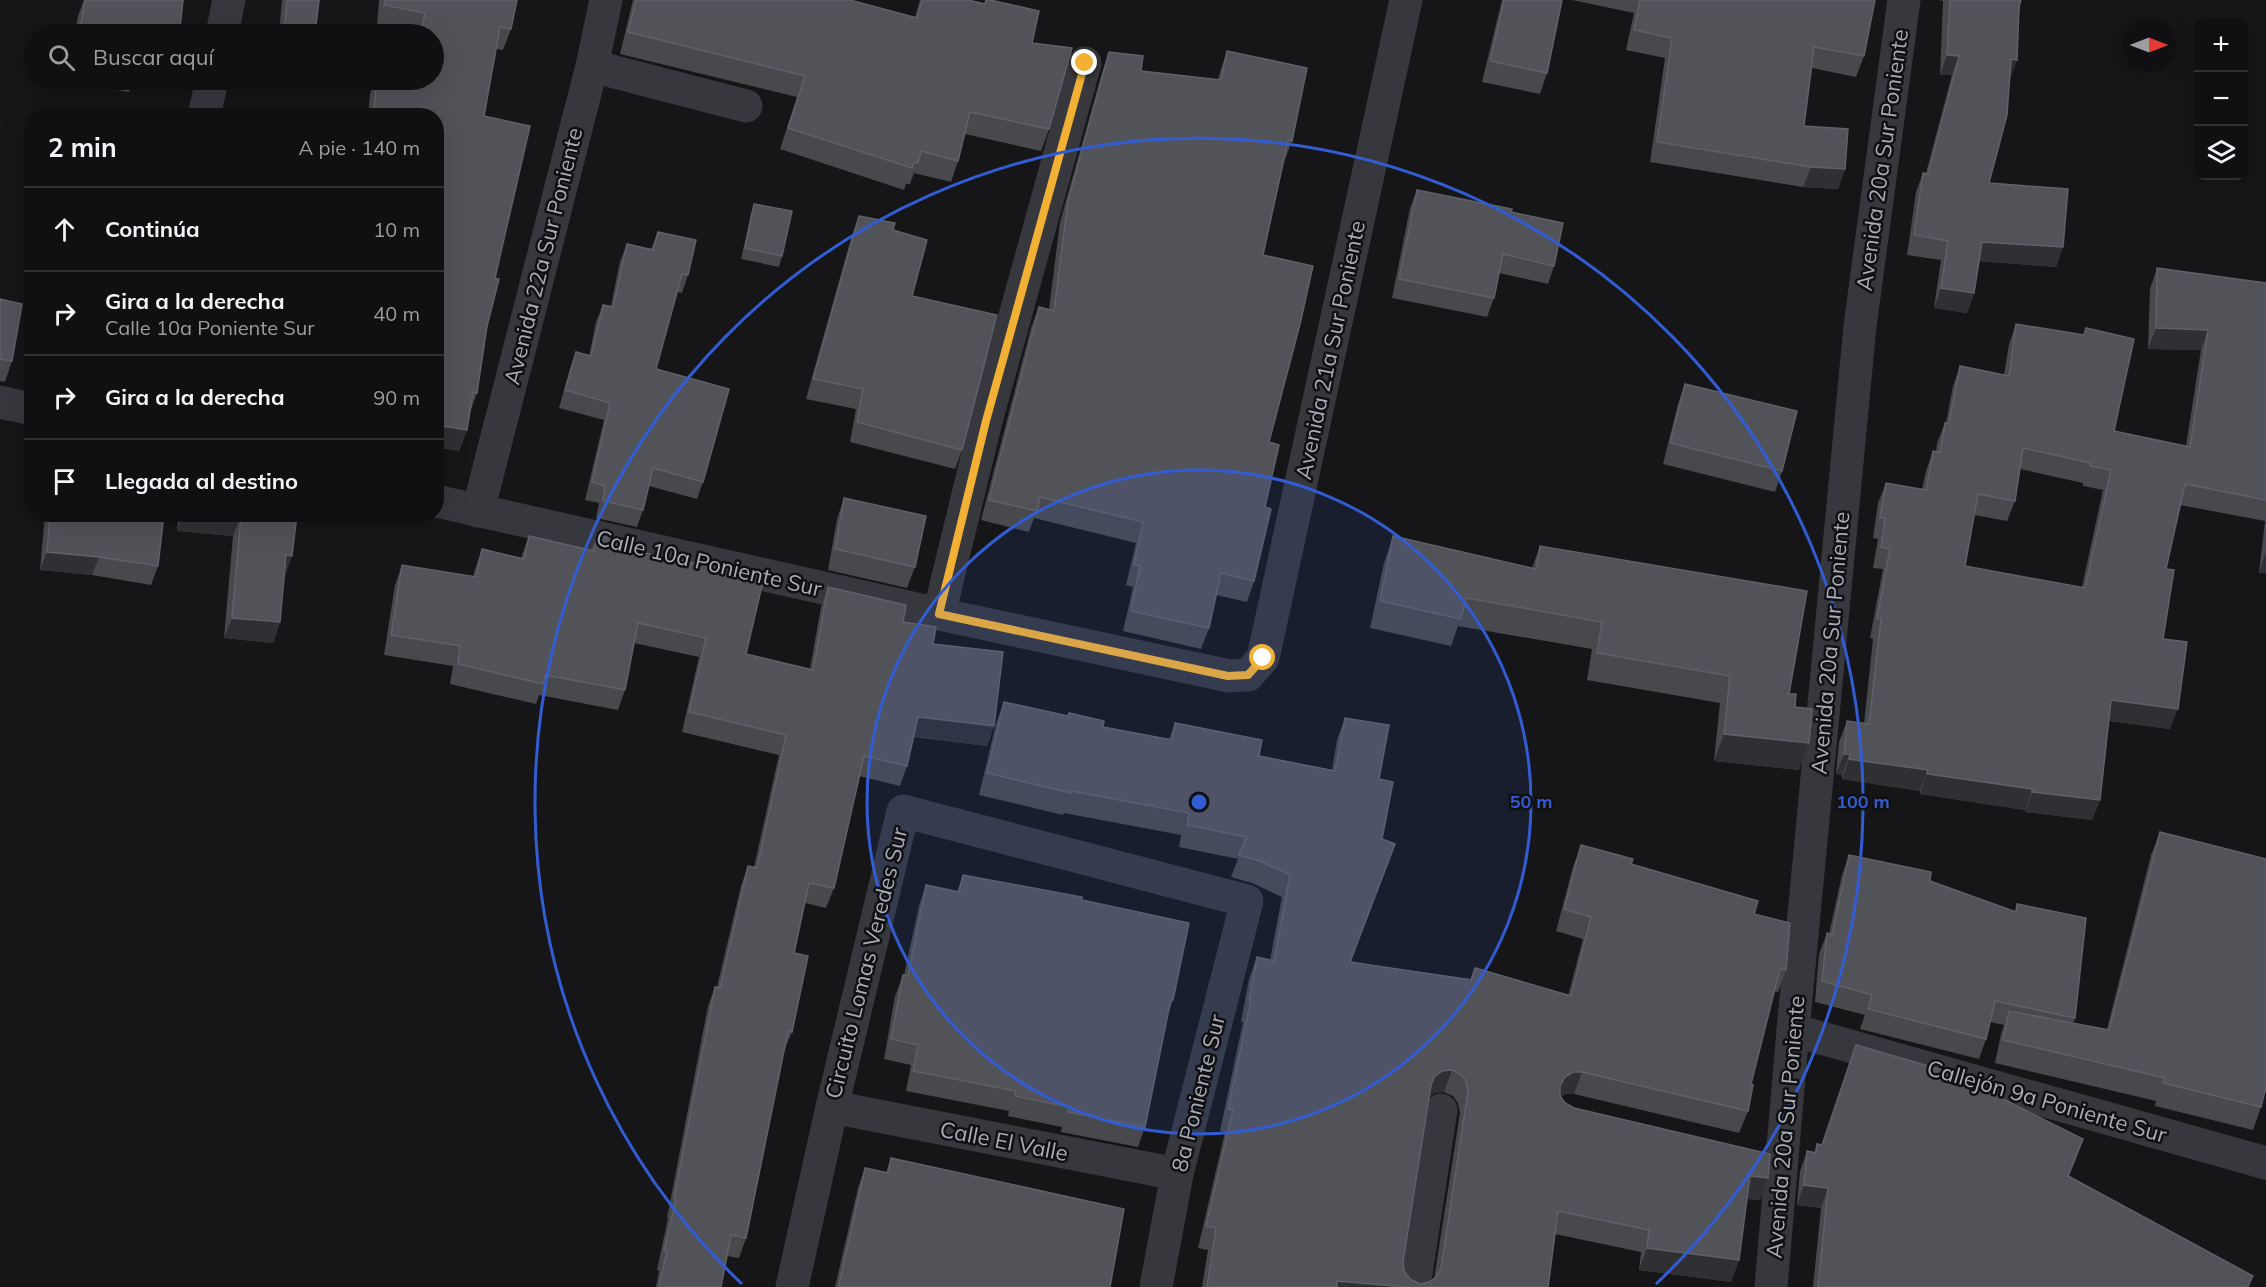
<!DOCTYPE html>
<html lang="es">
<head>
<meta charset="utf-8">
<style>
  body { margin:0; font-family:Mulish,sans-serif; background:#19191b; color:#f1f3f6 }
  .controls { position:absolute; right:18px; top:18px; display:grid; overflow:hidden; border-radius:12px; box-shadow:0 6px 24px #0002 }
  .controls button { width:54px; height:54px; display:grid; place-items:center; padding:0; border:0; border-bottom:2px solid #303032; background:#101012; color:#f1f3f6; font:30px sans-serif }
  .compass { position:absolute; left:2122px; top:18px; width:54px; height:54px; border-radius:50%; background:#101012; box-shadow:0 6px 24px #0002; rotate:90deg }
  .stop { position:absolute; width:18px; height:18px; margin:-14px; border:4px solid #f2b134; border-radius:50%; background:#fff }
  .stop.end { background:#f2b134; border-color:#fff; box-shadow:0 2px 6px #0008 }
  .list { margin:0; padding:0; list-style:none }
  h2 { display:flex; justify-content:space-between; align-items:center; height:78px; margin:0; padding:0 24px; font-size:26px }
  h2 small { font-size:20px; font-weight:400; color:#9c9d9f }
  .list li { display:grid; grid-template-columns:39px 1fr auto; gap:18px; align-items:center; box-sizing:border-box; height:84px; padding:0 24px; border-top:2px solid #303032 }
  .list b { display:block; font-size:22px; white-space:nowrap }
  .list p { margin:0; font-size:20px; white-space:nowrap; color:#9c9d9f }
  .list em { font-size:20px; font-style:normal; color:#9c9d9f }
  .icon { flex:none; width:33px; height:33px; fill:none; stroke:currentColor; stroke-width:2; stroke-linecap:round; stroke-linejoin:round }
  .map { position:relative; flex:none; width:2266px; height:1287px; overflow:hidden }
  .search { position:absolute; background:#101012; box-shadow:0 6px 24px #0002; left:24px; top:24px; width:420px; height:66px; display:flex; align-items:center; gap:15px; box-sizing:border-box; padding:0 21px; border-radius:33px; color:#9c9d9f; font-size:22px }
  .panel { position:absolute; background:#101012; box-shadow:0 6px 24px #0002; left:24px; top:108px; width:420px; height:414px; border-radius:24px }
  .map>svg:first-child { display:block }
</style>
</head>
<body>
<div class="map">
<svg width="2266" height="1287" viewBox="0 0 2266 1287">
  <rect width="100%" height="100%" fill="#161618"/>
  <g fill="none" stroke-linecap="round" stroke-linejoin="round">
    <!-- street -->
    <g stroke="#37383d" stroke-width="33">
      <path d="M222,34L229,0"/>
      <path d="M592,66L746,106"/>
      <path d="M204,116L212,80"/>
      <path d="M0,402L32,409"/>
      <path d="M436,501L939,614L1229,676L1248,675L1263,658L1406,0"/>
      <path d="M478,511L592,66L606,0"/>
      <path d="M939,614L986,421L1085,63"/>
      <path d="M1793,1030L2266,1163"/>
      <path d="M832,1107L1177,1174"/>
      <path d="M792,1287L832,1107L903,811L1247,901L1177,1174L1156,1287"/>
      <path d="M1414,1287L1441,1110"/>
      <path d="M1771,1287L1793,1030L1860,326L1904,0"/>
    </g>
  </g>
  <!-- wall -->
  <g fill="#47494d" fill-rule="evenodd">
    <path d="M84,0H85L180,28L178,34H75L78,16Z"/>
    <path d="M282,0H319L315,34H279Z"/>
    <path d="M379,0H517L511,29L503,50L496,49L484,116L495,278L477,393L470,412L467,430L459,451L436,447V116H368L370,94L375,80H434V34H417L377,26Z"/>
    <path d="M633,0H850L915,17L920,0H968L985,4L986,0L1032,43L1049,129L1041,151L965,134L958,161L951,182L914,173L910,184H906L904,190L780,149L797,97L620,54Z"/>
    <path d="M1502,0H1562L1547,73L1540,94L1482,82Z"/>
    <path d="M1572,0H1875L1864,56L1856,77L1812,68L1804,126L1845,169L1838,189L1803,187L1650,162L1665,58L1626,50L1634,13Z"/>
    <path d="M1938,0H2021L2010,79L1989,183L2063,247L2056,267L1979,261L1974,293L1967,313L1934,308L1941,260L1907,255L1916,192L1923,173H1926L1952,75H1940L1943,1Z"/>
    <path d="M1227,51L1292,141L1284,162L1263,255L1269,442L1265,507L1254,581L1247,602L1216,595L1209,628L1201,649L1123,631L1133,587L1126,585L1136,543L1034,518L1029,532L981,520L1031,328L1039,307L1049,309L1060,222L1102,73L1109,52L1141,71L1218,80L1220,72Z"/>
    <path d="M68,80H133L129,92L68,82Z"/>
    <path d="M29,144L32,189L25,188V154Z"/>
    <path d="M1417,190L1511,212L1554,266L1548,284L1499,273L1494,298L1487,317L1392,298L1410,208Z"/>
    <path d="M754,204L782,256L779,267L741,259L751,214Z"/>
    <path d="M859,216L893,230L912,296L962,450L955,469L850,442L856,409L806,399L852,235Z"/>
    <path d="M658,232L688,275L682,293L677,292L656,369L703,482L697,499L649,486L643,510L637,527L596,518L599,503L585,500L604,420L559,408L570,369L576,352L589,356L596,322L603,305L611,306L620,261L627,244L651,249Z"/>
    <path d="M2157,268L2266,283V573H2259L2265,521L2180,505L2166,569L2163,639L2170,729L2109,721L2100,800L2092,820L2025,812V810L1920,794V791L1842,779V775L1836,774L1839,742L1847,721L1864,724L1873,639L1870,638L1883,569L1873,568L1878,539L1873,538L1878,503L1886,483L1922,489L1926,471L1933,451H1936L1937,443L1945,423H1946L1953,386L1960,366L2004,375L2009,344L2016,324L2083,335L2086,328L2114,431L2186,446L2201,350L2148,349L2150,289ZM2020,469L2083,483V486L2103,490L2082,587L1965,566L1974,515L2007,521L2015,501Z"/>
    <path d="M0,299L12,361L5,382L0,381Z"/>
    <path d="M1685,384L1782,471L1775,492L1663,464L1678,404Z"/>
    <path d="M844,498L915,567L907,588L828,570L837,519Z"/>
    <path d="M45,514H164L158,566L151,585L92,575L40,570Z"/>
    <path d="M179,514H297L284,577L280,622L273,643L224,638L233,536L177,531Z"/>
    <path d="M597,535L634,551L746,654L810,669L821,607L828,587L903,622L933,644L994,726L987,746L914,737L907,766L900,786L859,776L834,888L826,908L805,903L794,953L792,1032L784,1051L746,1238L739,1258L727,1256L721,1287H656L659,1271L657,1270L668,1218H667L708,1006L715,987H717L741,886L748,866L754,867L779,755L682,732L699,657L634,643L625,690L618,710L539,695L536,704L450,684L453,666L384,655L395,585L402,565L473,576L475,569L482,549L521,558L529,536L591,550Z"/>
    <path d="M1393,536L1532,568L1540,546L1789,694L1795,707L1799,770L1714,761L1720,703L1587,680L1592,649L1458,626L1451,646L1370,628L1384,563Z"/>
    <path d="M1004,702L1103,727L1169,739L1175,723L1259,756L1332,770L1337,740L1345,718L1379,779L1350,962L1471,979L1475,968L1568,996L1583,939L1556,931L1573,867L1581,845L1631,864L1754,914L1786,970L1778,992L1774,991L1751,1084L1748,1111L1739,1133L1574,1094H1565L1561,1097L1565,1103L1574,1108L1768,1178L1760,1200L1747,1199L1739,1260L1731,1282L1639,1270L1641,1252L1555,1234L1548,1287H1202L1208,1250L1198,1248L1225,1132L1220,1131L1243,1022H1241L1249,979L1257,957L1270,960L1282,897L1252,883L1231,877L1238,859L1179,847L1181,835L1064,813L1063,815L979,795L996,724ZM1444,1092L1453,1096L1458,1103L1460,1113L1434,1279L1429,1282L1420,1284L1410,1279L1404,1271L1403,1262L1429,1097L1434,1093Z"/>
    <path d="M2160,832L2261,1107L2253,1130L2155,1106L2156,1101L1995,1063L2001,1034L2004,1025L1990,1022L1986,1039L1979,1059L1860,1029L1865,1015L1815,1002L1819,954L1827,933L1829,934L1842,875L1849,855L1930,881L2015,912L2017,904L2075,1018L2073,1023L2107,1029L2151,855Z"/>
    <path d="M963,875L1082,900L1173,1000L1167,1017L1145,1127L1138,1147L1061,1132L1062,1127L1008,1116L1009,1111L906,1091L911,1065L884,1059L895,996L903,975H904L919,906L926,885L957,892Z"/>
    <path d="M1856,1045L2083,1139L2069,1176L2253,1276L2249,1287H1813L1821,1208L1797,1205L1800,1171L1807,1151L1814,1152L1817,1144L1822,1145Z"/>
    <path d="M891,1158L1110,1287H835L858,1188L865,1168L886,1172Z"/>
  </g>
  <!-- shaded-wall -->
  <g fill="#2f3033">
    <path d="M144,24L180,28L178,34H140Z"/>
    <path d="M1947,55L1959,56L1952,75H1940Z"/>
    <path d="M2011,59L2017,60L2010,79L2004,78Z"/>
    <path d="M276,80H306L304,83Z"/>
    <path d="M1811,167L1845,169L1838,189L1803,187Z"/>
    <path d="M29,178H32V189L25,188Z"/>
    <path d="M1982,242L2063,247L2056,267L1975,261Z"/>
    <path d="M1941,288L1974,293L1967,313L1934,308Z"/>
    <path d="M2156,328L2208,330L2201,350L2148,349Z"/>
    <path d="M436,425L467,430L459,451L436,447Z"/>
    <path d="M183,514H234L241,515L233,536L177,531Z"/>
    <path d="M47,552L99,557L92,575L40,570Z"/>
    <path d="M2266,552V573H2259Z"/>
    <path d="M286,555L292,556L285,577Z"/>
    <path d="M232,618L280,622L273,643L224,638Z"/>
    <path d="M2111,700L2178,709L2170,729L2104,720Z"/>
    <path d="M918,717L994,726L987,746L911,736Z"/>
    <path d="M1724,734L1809,743L1799,770L1714,761Z"/>
    <path d="M1844,754H1850L1842,775L1836,774Z"/>
    <path d="M1849,759L1928,770L1920,791L1842,779Z"/>
    <path d="M1927,774L2032,789L2025,810L1920,794Z"/>
    <path d="M2032,792L2100,800L2092,820L2025,812Z"/>
    <path d="M1452,1070L1444,1092L1434,1093L1426,1099L1423,1107L1434,1077L1442,1071Z"/>
    <path d="M1573,1072H1582L1574,1094H1565L1557,1099L1560,1086L1565,1077Z"/>
    <path d="M2083,1139L2076,1159L2061,1195L2068,1176Z"/>
    <path d="M1750,1176L1768,1178L1760,1200L1742,1198Z"/>
    <path d="M1804,1185L1828,1188L1821,1208L1797,1205Z"/>
    <path d="M1647,1248L1739,1260L1731,1282L1639,1270Z"/>
    <path d="M1337,1281L1406,1287H1335Z"/>
  </g>
  <!-- building -->
  <g fill="#525359" stroke="#5f6168" stroke-width="1.5" fill-rule="evenodd">
    <path d="M85,0H183L180,28L144,24L142,34H79Z"/>
    <path d="M287,0H319L315,34H284Z"/>
    <path d="M385,0H517L511,29L500,27L484,116L530,126L495,278L499,279L487,326L477,393L473,392L467,430L436,425V116H373L377,80H434V34H421L425,13L384,5Z"/>
    <path d="M636,0H850L917,18L922,0H968L985,4L986,0H990L1039,11L1032,43L1072,48L1049,129L970,112L958,161L921,151L918,163L914,162L912,168L788,128L805,76L628,32Z"/>
    <path d="M1504,0H1562L1547,73L1490,61Z"/>
    <path d="M1640,0H1875L1864,56L1814,47L1804,126L1848,129L1845,169L1811,167L1657,142L1672,38L1634,30Z"/>
    <path d="M1950,0H2021L2019,6L2017,60L2011,59L2007,115L1989,183L2068,189L2063,247L1982,242L1974,293L1941,288L1948,241L1914,235L1923,173L1928,174L1959,56L1947,55Z"/>
    <path d="M1227,51L1307,68L1292,141L1288,140L1263,255L1313,266L1300,324L1269,442L1279,445L1265,507L1271,509L1254,581L1221,573L1209,628L1131,611L1140,566L1134,564L1143,522L1040,497L1037,511L989,500L1039,307L1054,311L1068,201L1109,52L1143,56L1141,71L1221,80Z"/>
    <rect x="29" y="144" width="3" height="34"/>
    <path d="M1417,190L1512,209L1511,212L1563,223L1554,266L1503,254L1494,298L1399,279Z"/>
    <path d="M754,204L792,211L782,256L745,248Z"/>
    <path d="M859,216L895,223L893,230L927,240L912,296L997,315L962,450L857,422L863,389L813,379Z"/>
    <path d="M658,232L696,240L688,275L682,274L656,369L729,389L703,482L653,468L643,510L603,501L605,486L592,482L610,403L565,390L576,352L591,356L603,305L613,307L627,244L653,250Z"/>
    <path d="M2157,268L2266,283V500L2185,484L2166,569L2174,570L2163,639L2187,642L2178,709L2111,700L2100,800L2032,792V789L1927,774L1928,770L1849,759L1850,754H1844L1847,721L1869,724L1881,619L1877,618L1890,549L1881,547L1885,518H1880L1886,483L1926,490L1933,451L1940,452L1945,423H1949L1960,366L2009,376L2016,324L2084,335L2086,328L2134,339L2114,431L2190,447L2208,330L2156,328ZM2023,448L2091,463L2090,466L2111,470L2085,588L1965,566L1978,494L2015,501Z"/>
    <path d="M0,299L22,304L12,361L0,359Z"/>
    <path d="M1685,384L1797,411L1782,471L1670,443Z"/>
    <path d="M844,498L926,516L915,567L835,549Z"/>
    <path d="M50,514H164L158,566L99,557L47,552Z"/>
    <path d="M234,514H297L292,556L286,555L280,622L232,618L241,515Z"/>
    <path d="M597,535L636,544L634,551L764,577L746,654L813,670L828,587L906,605L903,622L936,627L933,644L1003,652L994,726L918,717L907,766L864,756L834,888L809,883L794,953L808,956L792,1032L788,1031L746,1238L731,1235L721,1287H659L667,1251H664L676,1199L674,1198L715,987L720,988L748,866L757,868L786,735L689,712L706,638L638,623L625,690L545,675L543,684L458,664L460,646L391,635L402,565L476,577L482,549L524,559L529,536L594,551Z"/>
    <path d="M1393,536L1536,569L1540,546L1807,591L1789,694H1796L1795,707L1812,709L1809,743L1724,734L1730,676L1597,653L1602,622L1466,598L1461,619L1380,601Z"/>
    <path d="M1004,702L1068,716L1069,713L1104,721L1103,727L1172,740L1175,723L1262,740L1259,756L1335,771L1345,718L1389,725L1379,779L1393,782L1382,839L1395,844L1350,962L1471,980L1475,968L1571,996L1591,917L1564,909L1581,845L1633,859L1631,864L1758,901L1754,914L1790,923L1786,970L1780,969L1751,1084L1753,1085L1748,1111L1582,1072H1573L1565,1077L1560,1086V1096L1565,1103L1574,1108L1770,1154L1768,1178L1750,1176L1739,1260L1647,1248L1649,1230L1558,1211L1548,1287H1406L1337,1281V1287H1207L1216,1228L1206,1226L1233,1110L1228,1109L1251,1000H1249L1257,957L1274,961L1290,875L1260,861L1239,855L1246,837L1187,825L1189,813L1071,791V793L987,773ZM1452,1070L1461,1074L1466,1081L1468,1091L1441,1268L1436,1277L1429,1282L1420,1284L1410,1279L1404,1271L1403,1262L1431,1085L1434,1077L1442,1071Z"/>
    <path d="M2160,832L2266,859V1087L2261,1107L2163,1083L2165,1078L2003,1040L2009,1011L2109,1030Z"/>
    <path d="M1849,855L1931,872L1930,881L2016,912L2017,904L2086,918L2075,1018L1995,1001L1986,1039L1868,1009L1872,995L1822,981L1827,933L1832,935Z"/>
    <path d="M963,875L1082,897V900L1189,923L1173,1000L1171,999L1145,1127L1068,1112L1069,1107L1015,1096L1016,1091L913,1071L918,1045L891,1039L903,975L908,976L926,885L959,892Z"/>
    <path d="M1856,1045L1949,1072L2083,1139L2068,1176L2253,1276L2247,1287H1818L1828,1188L1804,1185L1807,1151L1816,1153L1817,1144L1822,1145Z"/>
    <path d="M891,1158L1124,1209L1110,1287H839L840,1280L865,1168L888,1173Z"/>
  </g>
  <g fill="none" stroke-linecap="round" stroke-linejoin="round">
    <!-- route -->
    <path stroke="#f2b134" stroke-width="8" d="M1085,63L986,421L939,614L1228,676L1248,675L1263,658"/>
  </g>
  <!-- distance rings -->
  <circle cx="1199" cy="802" r="332" fill="#325cd3" fill-opacity=".12"/>
  <g fill="none" stroke="#325cd3" stroke-width="3">
    <circle cx="1199" cy="802" r="332"/>
    <path d="M742 1284A664 664 0 1 1 1656 1284"/>
  </g>
  <g text-anchor="middle" dominant-baseline="central" stroke-width="5" stroke-linejoin="round" paint-order="stroke">
    <!-- street labels -->
    <g font-size="22" fill="#a8adb8" stroke="#111113">
      <text transform="translate(1882 160) rotate(-82)">Avenida 20a Sur Poniente</text>
      <text transform="translate(543 256) rotate(-76)">Avenida 22a Sur Poniente</text>
      <text transform="translate(1330 350) rotate(-78)">Avenida 21a Sur Poniente</text>
      <text transform="translate(709 563) rotate(13)">Calle 10a Poniente Sur</text>
      <text transform="translate(1830 643) rotate(-85)">Avenida 20a Sur Poniente</text>
      <text transform="translate(866 963) rotate(-76)">Circuito Lomas Veredes Sur</text>
      <text transform="translate(1198 1093) rotate(-76)">8a Poniente Sur</text>
      <text transform="translate(2047 1101) rotate(16)">Callejón 9a Poniente Sur</text>
      <text transform="translate(1785 1127) rotate(-85)">Avenida 20a Sur Poniente</text>
      <text transform="translate(1004 1141) rotate(11)">Calle El Valle</text>
    </g>
  </g>
  <circle cx="1199" cy="802" r="9" fill="#325cd3" stroke="#111113" stroke-width="3"/>
  <g font-size="18" text-anchor="middle" font-weight="bold" fill="#325cd3" stroke="#111113" stroke-width="5" stroke-linejoin="round" paint-order="stroke">
    <text x="1531" y="808">50 m</text>
    <text x="1863" y="808">100 m</text>
  </g>
</svg>
<div class="controls">
<button>+</button>
<button>−</button>
<button><svg class="icon" aria-label="layers" viewBox="0 0 24 24"><path d="M12 4l9 5-9 5-9-5zM3 14l9 5 9-5"/></svg></button>
</div>
<svg class="compass" viewBox="-18 -18 36 36"><path d="M0-13l5 13h-10z" fill="#e53935"/><path d="M0 13l5-13h-10z" fill="#9c9d9f"/></svg>
<div class="stop" style="left:1263px;top:658px"></div>
<div class="stop end" style="left:1085px;top:63px"></div>
<div class="search"><svg class="icon" aria-label="search" viewBox="0 0 24 24"><circle cx="10" cy="10" r="6"/><path d="M15 15l6 6"/></svg>Buscar aquí</div>
<section class="panel">
<h2>2 min<small>A pie · 140 m</small></h2>
<ul class="list">
<li><svg class="icon" aria-label="ahead" viewBox="0 0 24 24"><path d="M12 20V5M6 11l6-6 6 6"/></svg><div><b>Continúa</b></div><em>10 m</em></li>
<li><svg class="icon" aria-label="right" viewBox="0 0 24 24"><path d="M7 20v-9h11M14 6l5 5-5 5"/></svg><div><b>Gira a la derecha</b><p>Calle 10a Poniente Sur</p></div><em>40 m</em></li>
<li><svg class="icon" aria-label="right" viewBox="0 0 24 24"><path d="M7 20v-9h11M14 6l5 5-5 5"/></svg><div><b>Gira a la derecha</b></div><em>90 m</em></li>
<li><svg class="icon" aria-label="arrive" viewBox="0 0 24 24"><path d="M6 21V4h12l-3 4 3 4H6"/></svg><div><b>Llegada al destino</b></div></li>
</ul>
</section>
</div>
</body>
</html>
